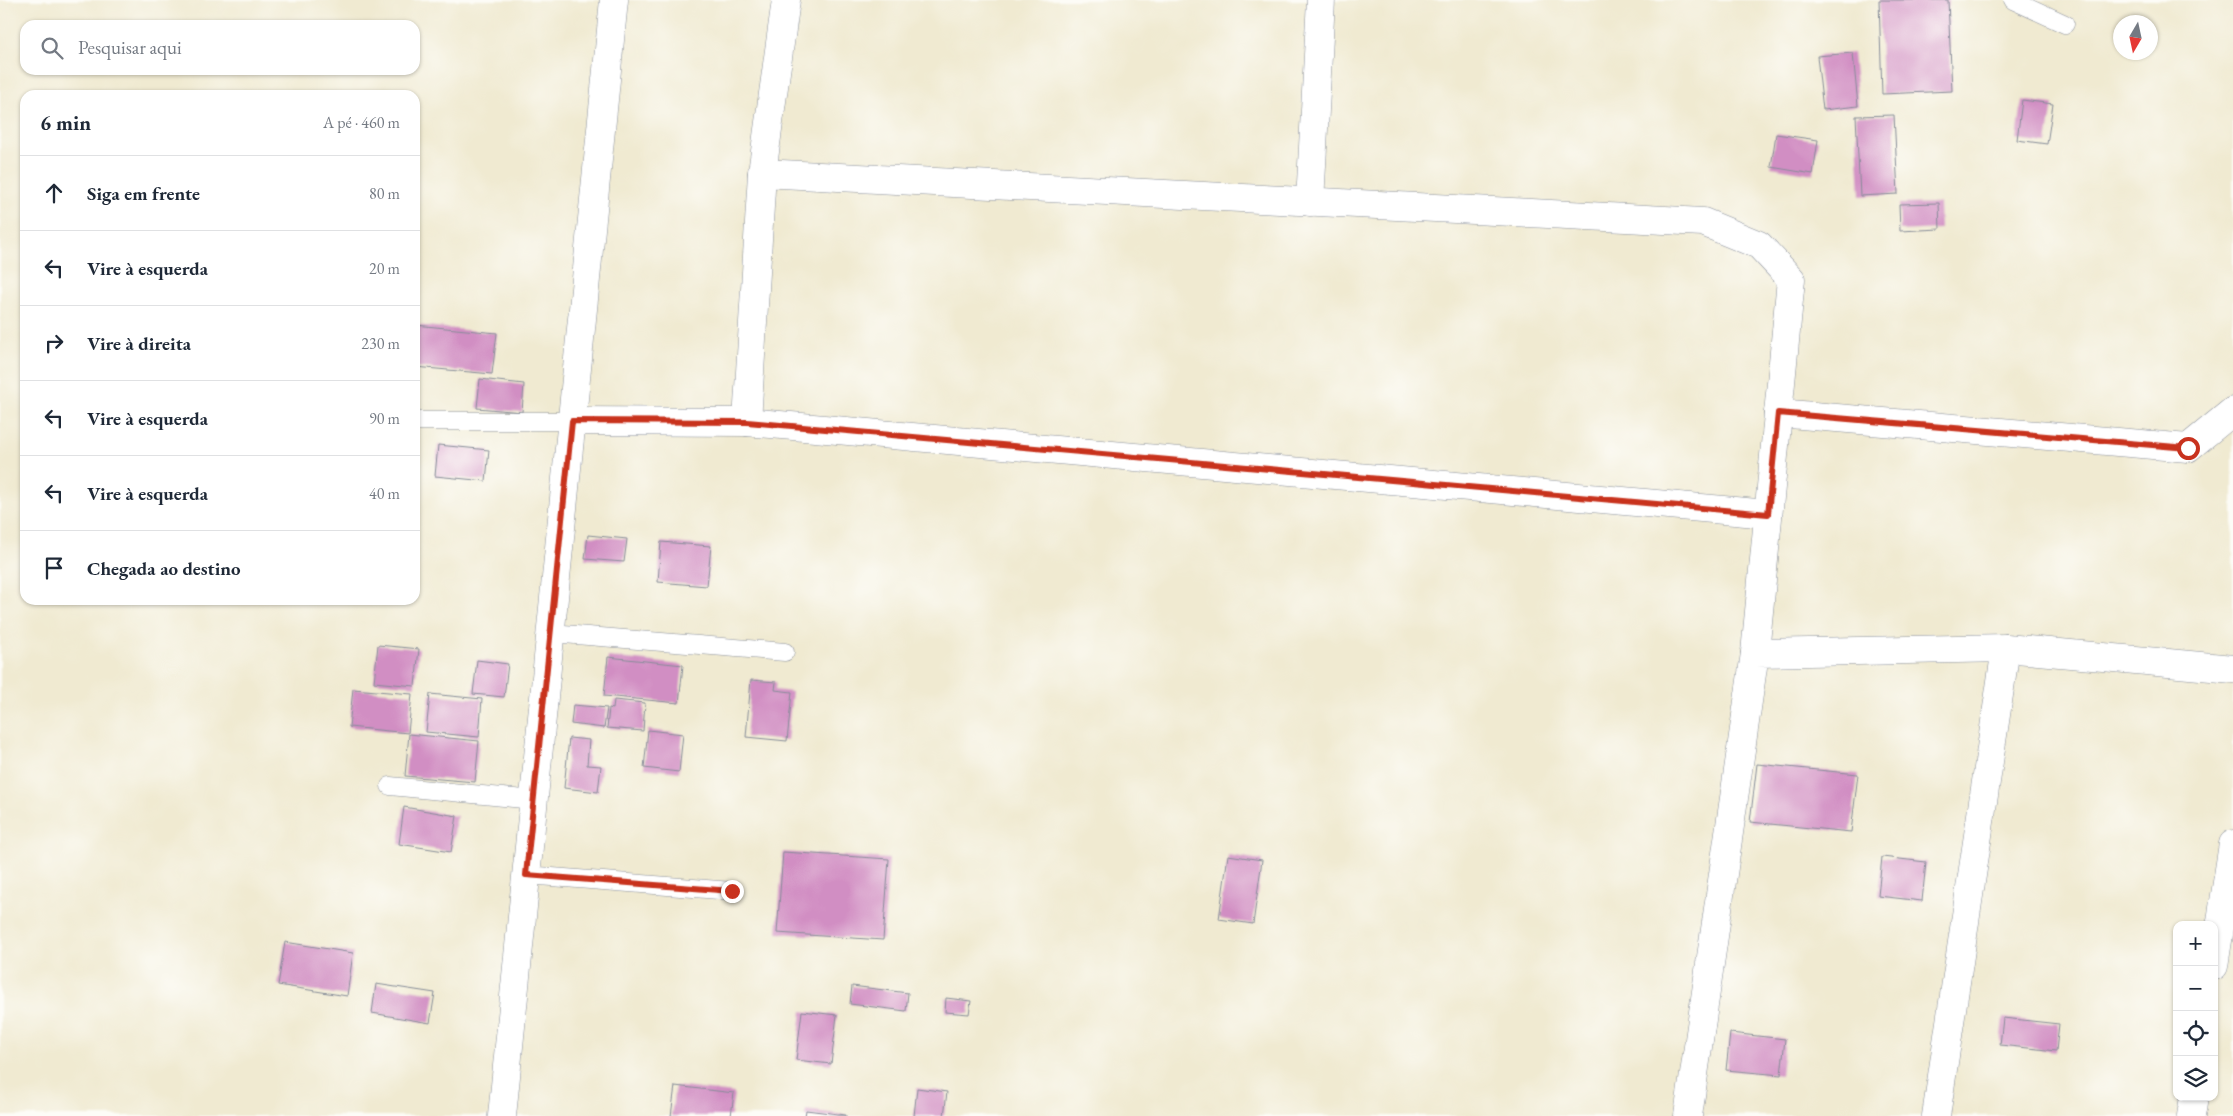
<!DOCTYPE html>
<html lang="pt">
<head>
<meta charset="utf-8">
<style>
  body { margin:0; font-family:"EB Garamond",serif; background:#f2f2f3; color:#1f2937 }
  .controls { position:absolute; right:15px; bottom:15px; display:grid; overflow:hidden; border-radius:10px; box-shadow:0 1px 4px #0004 }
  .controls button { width:45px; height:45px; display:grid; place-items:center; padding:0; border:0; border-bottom:1px solid #e0e1e3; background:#fff; color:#1f2937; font:25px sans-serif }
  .compass { position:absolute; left:2113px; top:15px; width:45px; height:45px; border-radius:50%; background:#fff; box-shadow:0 1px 4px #0004; rotate:189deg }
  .stop { position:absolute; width:15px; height:15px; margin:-11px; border:4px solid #c8321e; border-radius:50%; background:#fff }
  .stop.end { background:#c8321e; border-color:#fff; box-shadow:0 1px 5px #0008 }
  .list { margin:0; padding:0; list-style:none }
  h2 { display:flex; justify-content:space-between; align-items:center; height:65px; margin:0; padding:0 20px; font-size:21px }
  h2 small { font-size:16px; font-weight:400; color:#747a83 }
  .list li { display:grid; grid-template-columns:32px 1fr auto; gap:15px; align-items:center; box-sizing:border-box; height:75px; padding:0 20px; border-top:1px solid #e0e1e3 }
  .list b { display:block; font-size:19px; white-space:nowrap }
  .list em { font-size:16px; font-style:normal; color:#747a83 }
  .icon { flex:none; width:28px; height:28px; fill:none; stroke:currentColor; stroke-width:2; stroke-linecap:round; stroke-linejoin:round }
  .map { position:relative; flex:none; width:2233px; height:1116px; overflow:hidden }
  .search { position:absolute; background:#fff; box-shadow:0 1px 4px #0004; left:20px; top:20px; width:400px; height:55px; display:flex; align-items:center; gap:12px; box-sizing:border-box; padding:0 18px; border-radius:15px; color:#747a83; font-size:19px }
  .panel { position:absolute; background:#fff; box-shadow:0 1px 4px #0004; left:20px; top:90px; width:400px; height:515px; border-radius:15px }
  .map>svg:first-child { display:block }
</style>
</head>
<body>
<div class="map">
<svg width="2233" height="1116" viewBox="0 0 2233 1116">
  <rect width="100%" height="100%" fill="#fdfcf7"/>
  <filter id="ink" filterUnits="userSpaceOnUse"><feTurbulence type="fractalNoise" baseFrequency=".02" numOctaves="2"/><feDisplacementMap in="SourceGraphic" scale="10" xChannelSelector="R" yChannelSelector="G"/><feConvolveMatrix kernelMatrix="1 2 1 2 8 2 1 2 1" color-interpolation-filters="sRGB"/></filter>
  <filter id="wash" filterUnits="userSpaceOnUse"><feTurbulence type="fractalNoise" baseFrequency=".0096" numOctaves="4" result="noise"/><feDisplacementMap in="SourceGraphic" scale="20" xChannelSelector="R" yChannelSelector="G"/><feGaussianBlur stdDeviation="1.12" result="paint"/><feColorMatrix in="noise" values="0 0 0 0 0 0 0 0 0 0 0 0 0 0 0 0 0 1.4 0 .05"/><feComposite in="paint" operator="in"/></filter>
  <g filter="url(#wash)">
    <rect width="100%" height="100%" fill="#f0ead1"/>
    <g id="blocks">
      <!-- building -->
      <g fill="#d18ec3">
        <path d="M1879,0H1948L1952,91L1882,94Z"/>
        <path d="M1853,53L1858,106L1823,110L1817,56Z"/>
        <path d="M2022,100L2053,104L2047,144L2017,140Z"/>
        <path d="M1894,115L1898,194L1860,196L1856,116Z"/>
        <path d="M1776,134L1818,140L1813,174L1771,167Z"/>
        <path d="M1939,203L1940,229L1900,231L1899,204Z"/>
        <path d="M415,325L497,333L492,374L415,367Z"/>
        <path d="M480,379L524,384L522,412L477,408Z"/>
        <path d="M438,445L489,450L486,481L435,476Z"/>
        <path d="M588,535L627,539L624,562L585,559Z"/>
        <path d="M661,542L711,546L707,586L658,582Z"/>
        <path d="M378,645L419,649L415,686L374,682Z"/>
        <path d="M608,657L683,665L679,703L604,696Z"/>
        <path d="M477,660L508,664L504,697L473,694Z"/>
        <path d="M751,680L776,682L775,690L792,692L787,741L746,737Z"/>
        <path d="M353,689L412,694L408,733L349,727Z"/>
        <path d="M430,694L482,699L479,737L426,732Z"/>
        <path d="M614,700L645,703L643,731L607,728L609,708L613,709Z"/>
        <path d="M573,705L607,708L604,728L571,724Z"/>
        <path d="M648,730L683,734L679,772L644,768Z"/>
        <path d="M409,734L479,741L475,782L405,776Z"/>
        <path d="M569,738L589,740L587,765L601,766L598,792L564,788Z"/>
        <path d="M1757,764L1858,774L1851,832L1750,822Z"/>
        <path d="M404,807L457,816L451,852L399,844Z"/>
        <path d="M783,852L889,859L883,940L777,933Z"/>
        <path d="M1228,855L1262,860L1253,924L1219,919Z"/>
        <path d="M1882,857L1926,862L1922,901L1878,896Z"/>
        <path d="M285,942L353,953L347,996L278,985Z"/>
        <path d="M376,984L435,993L430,1023L372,1013Z"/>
        <path d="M852,986L908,993L906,1011L850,1004Z"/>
        <path d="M946,998L971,1001L969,1014L945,1012Z"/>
        <path d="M802,1011L837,1015L831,1064L796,1060Z"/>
        <path d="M2003,1018L2059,1024L2056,1051L2000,1045Z"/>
        <path d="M1730,1033L1785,1039L1781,1075L1726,1070Z"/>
        <path d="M675,1086L734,1093L731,1116H671Z"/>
        <path d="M917,1088L947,1092L944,1116H914Z"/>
        <path d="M806,1110L846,1115V1116H805Z"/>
      </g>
    </g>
  </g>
  <g filter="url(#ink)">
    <use href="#blocks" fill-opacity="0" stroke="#868c98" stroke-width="1"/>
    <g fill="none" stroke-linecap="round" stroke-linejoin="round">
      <!-- lane casing -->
      <g stroke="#868c98" stroke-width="19">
        <g id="lane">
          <path d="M2013,0L2065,24"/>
          <path d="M415,421H572"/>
          <path d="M551,633L785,652"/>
          <path d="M390,786L534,800"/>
          <path d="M526,875L732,891"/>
        </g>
      </g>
      <!-- street casing -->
      <g stroke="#868c98" stroke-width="29">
        <g id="street">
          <path d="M762,173L1703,222L1759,245L1791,279L1755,653"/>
          <path d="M1310,202L1321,0"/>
          <path d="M1778,413L2188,448L2233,411"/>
          <path d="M572,421L747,422L1768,514"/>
          <path d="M747,422L762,173L786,0"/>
          <path d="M2214,966L2233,844"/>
          <path d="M502,1116L614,0"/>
          <path d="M1688,1116L1755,653L2006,648L2233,669"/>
          <path d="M1936,1116L2006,648"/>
          <path d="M2191,1116L2194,1097"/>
        </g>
      </g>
      <!-- lane -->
      <use href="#lane" stroke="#fff" stroke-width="18"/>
      <!-- street -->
      <use href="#street" stroke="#fff" stroke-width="28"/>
    </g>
  </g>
  <g fill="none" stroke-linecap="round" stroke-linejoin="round" filter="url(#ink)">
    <!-- route -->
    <path stroke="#c8321e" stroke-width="6" d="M732,891L526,875L572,421L747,422L1768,514L1778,413L2188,448"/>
  </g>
</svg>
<div class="controls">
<button>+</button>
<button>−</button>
<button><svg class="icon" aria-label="locate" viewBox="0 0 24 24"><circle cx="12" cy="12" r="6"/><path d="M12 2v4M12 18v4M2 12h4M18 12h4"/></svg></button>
<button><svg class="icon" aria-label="layers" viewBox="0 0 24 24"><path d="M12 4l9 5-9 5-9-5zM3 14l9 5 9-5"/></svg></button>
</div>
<svg class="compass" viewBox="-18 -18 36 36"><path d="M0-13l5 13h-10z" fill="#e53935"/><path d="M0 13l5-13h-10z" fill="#747a83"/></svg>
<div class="stop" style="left:2188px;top:448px"></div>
<div class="stop end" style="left:732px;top:891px"></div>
<div class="search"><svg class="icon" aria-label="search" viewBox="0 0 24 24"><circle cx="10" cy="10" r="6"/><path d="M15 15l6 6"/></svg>Pesquisar aqui</div>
<section class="panel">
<h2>6 min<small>A pé · 460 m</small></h2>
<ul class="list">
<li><svg class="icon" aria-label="ahead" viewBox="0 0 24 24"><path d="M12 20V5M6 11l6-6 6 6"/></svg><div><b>Siga em frente</b></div><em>80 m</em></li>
<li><svg class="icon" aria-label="left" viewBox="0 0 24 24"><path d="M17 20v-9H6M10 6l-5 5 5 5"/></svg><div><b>Vire à esquerda</b></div><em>20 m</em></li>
<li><svg class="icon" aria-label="right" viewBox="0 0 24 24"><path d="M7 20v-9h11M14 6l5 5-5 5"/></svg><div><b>Vire à direita</b></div><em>230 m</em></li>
<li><svg class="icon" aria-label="left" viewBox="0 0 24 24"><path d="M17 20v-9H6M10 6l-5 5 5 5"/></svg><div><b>Vire à esquerda</b></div><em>90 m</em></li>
<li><svg class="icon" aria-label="left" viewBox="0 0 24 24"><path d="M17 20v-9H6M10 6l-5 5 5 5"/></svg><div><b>Vire à esquerda</b></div><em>40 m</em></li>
<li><svg class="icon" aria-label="arrive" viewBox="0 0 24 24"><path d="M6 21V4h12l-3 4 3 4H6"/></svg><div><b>Chegada ao destino</b></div></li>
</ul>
</section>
</div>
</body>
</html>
